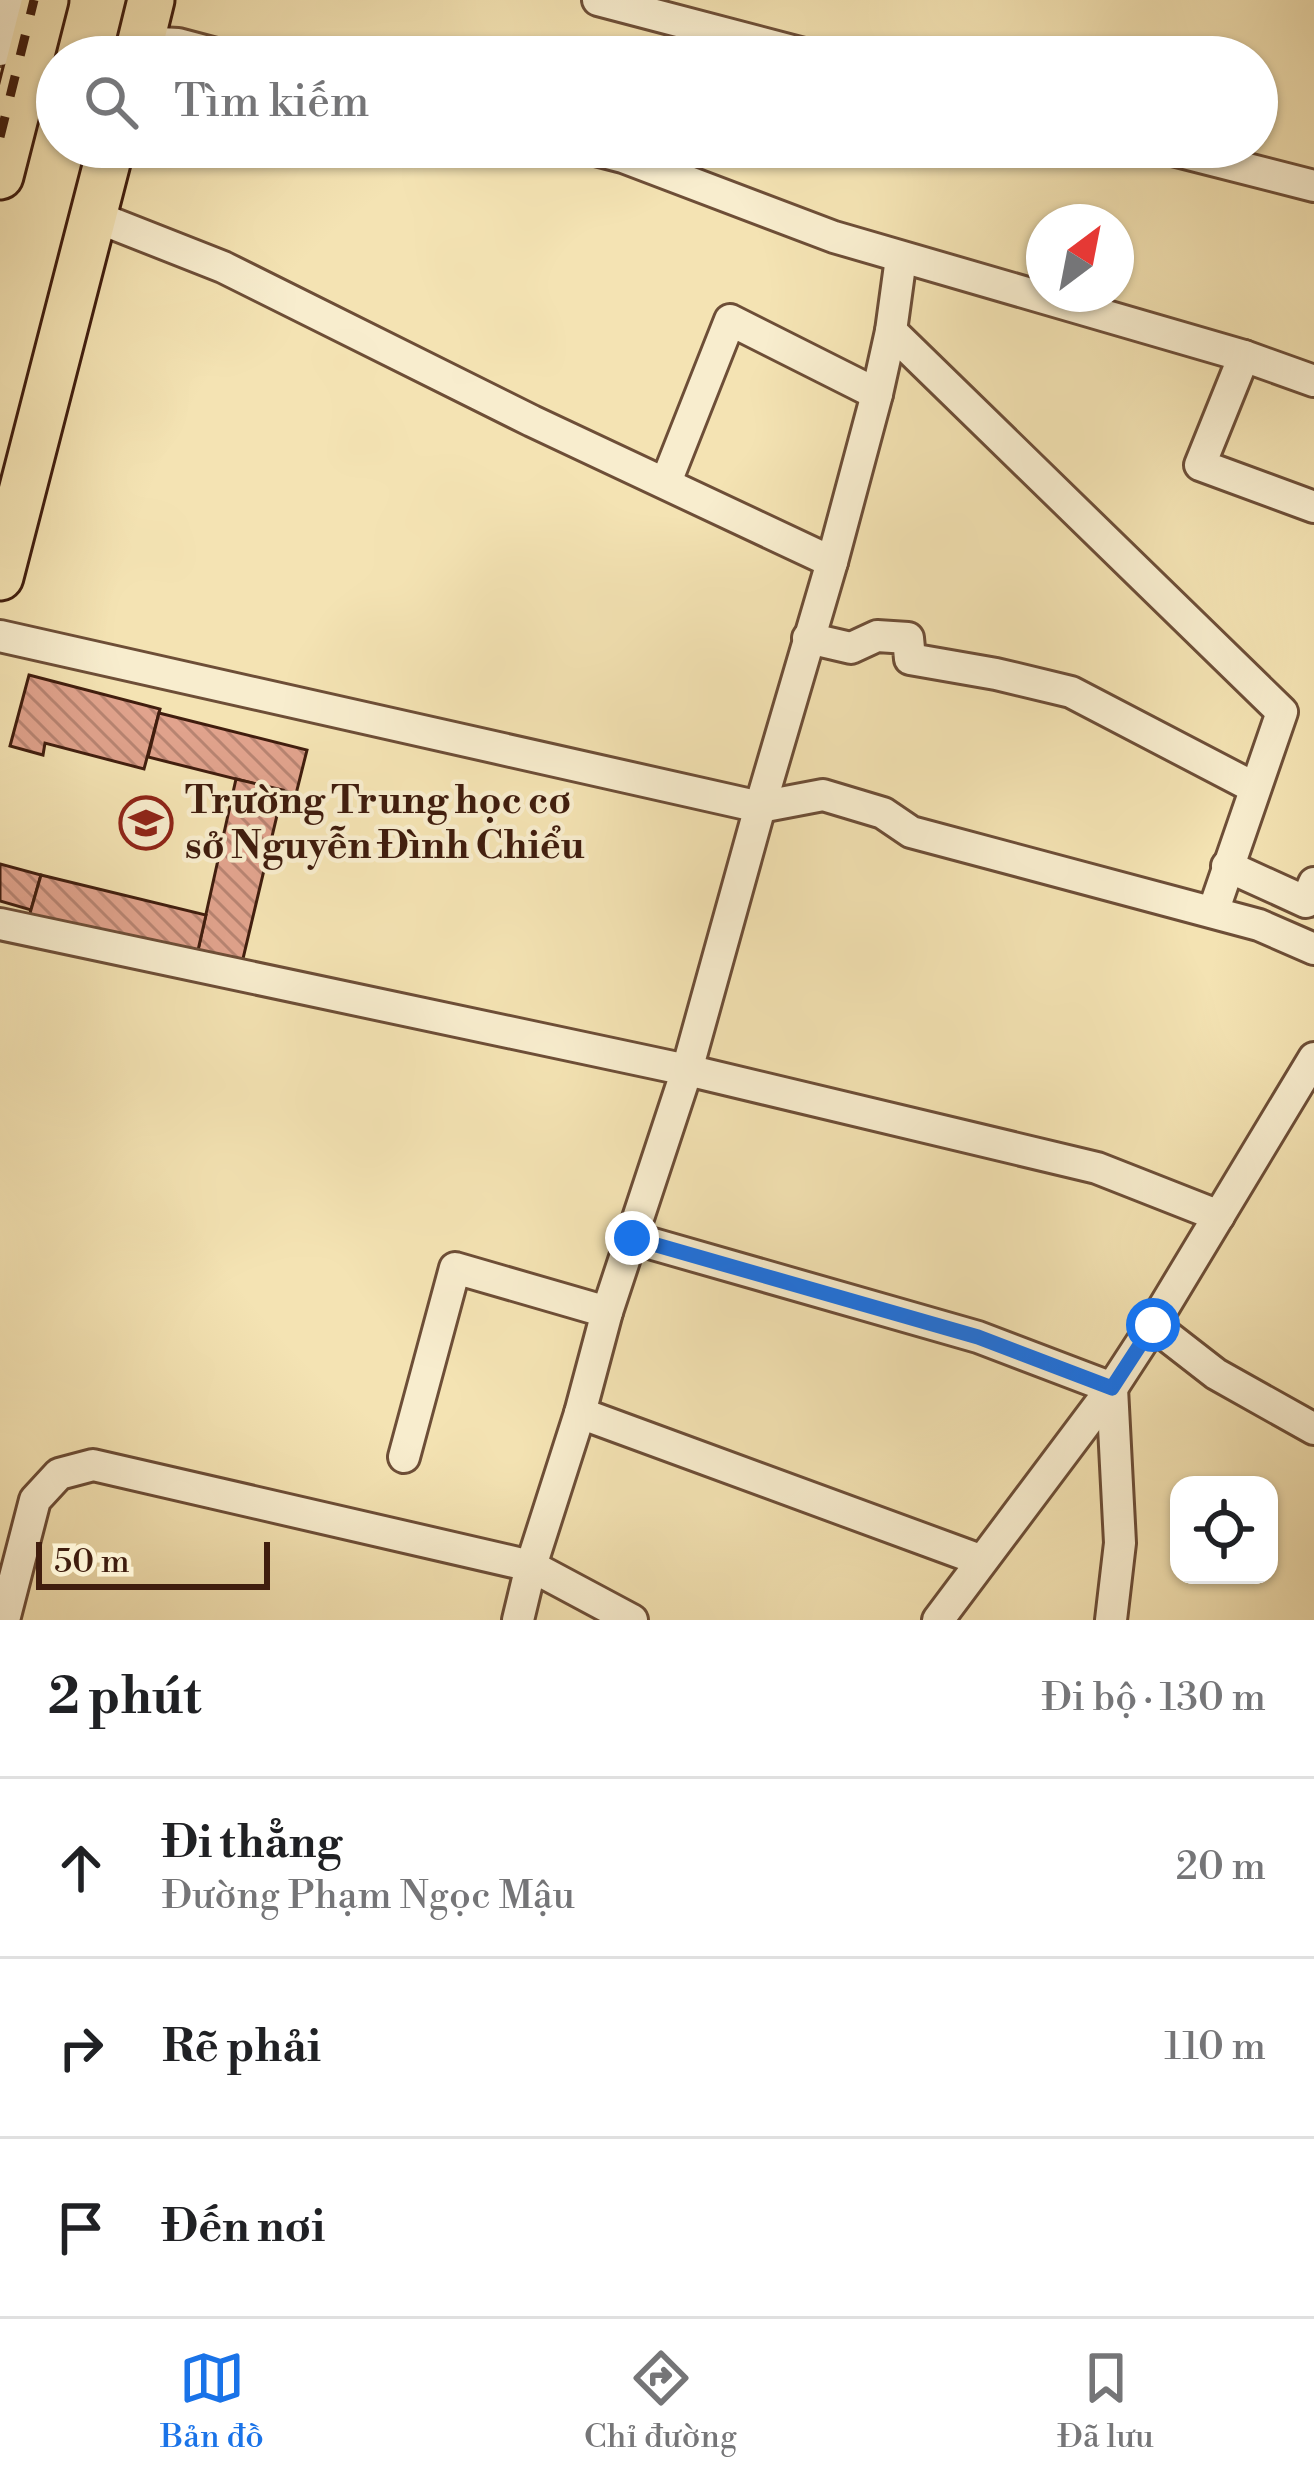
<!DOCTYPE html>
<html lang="vi">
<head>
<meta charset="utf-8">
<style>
  body { margin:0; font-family:"Libre Bodoni",serif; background:#f6f6f6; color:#202124 }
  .controls { position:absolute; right:36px; bottom:36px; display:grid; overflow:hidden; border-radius:24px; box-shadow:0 3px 9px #0004 }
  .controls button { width:108px; height:108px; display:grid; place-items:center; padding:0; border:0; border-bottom:3px solid #e0e0e0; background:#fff; color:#202124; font:60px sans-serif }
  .compass { position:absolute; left:1026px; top:204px; width:108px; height:108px; border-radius:50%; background:#fff; box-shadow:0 3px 9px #0004; rotate:32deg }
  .scale { position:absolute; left:36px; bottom:30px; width:234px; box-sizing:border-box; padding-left:12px; border:6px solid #401d0e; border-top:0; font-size:33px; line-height:42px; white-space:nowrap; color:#401d0e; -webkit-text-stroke:9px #f8edce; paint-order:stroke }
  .stop { position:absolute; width:36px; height:36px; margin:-27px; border:9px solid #1a73e8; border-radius:50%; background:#fff }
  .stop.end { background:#1a73e8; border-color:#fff; box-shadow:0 3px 12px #0008 }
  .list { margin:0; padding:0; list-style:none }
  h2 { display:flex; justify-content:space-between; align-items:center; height:156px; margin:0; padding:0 48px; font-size:51px }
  h2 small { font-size:39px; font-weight:400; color:#757577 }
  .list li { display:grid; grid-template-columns:78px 1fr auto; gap:36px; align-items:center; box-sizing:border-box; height:180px; padding:0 48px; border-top:3px solid #e0e0e0 }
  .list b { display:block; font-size:45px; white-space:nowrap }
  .list p { margin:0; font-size:39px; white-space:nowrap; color:#757577 }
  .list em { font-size:39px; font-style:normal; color:#757577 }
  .icon { flex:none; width:66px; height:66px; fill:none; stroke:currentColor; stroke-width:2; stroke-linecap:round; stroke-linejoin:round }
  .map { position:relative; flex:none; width:1314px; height:1620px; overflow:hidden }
  .search { position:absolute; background:#fff; box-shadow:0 3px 9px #0004; left:36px; right:36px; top:36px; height:132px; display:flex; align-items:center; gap:30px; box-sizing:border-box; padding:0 42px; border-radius:66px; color:#757577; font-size:45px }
  .sheet { height:696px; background:#fff }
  nav { display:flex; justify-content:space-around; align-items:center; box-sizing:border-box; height:168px; border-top:3px solid #e0e0e0; background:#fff; font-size:33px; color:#757577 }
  nav a { display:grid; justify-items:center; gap:6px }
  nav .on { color:#1a73e8 }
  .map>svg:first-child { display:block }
</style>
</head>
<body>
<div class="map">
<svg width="1314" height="1620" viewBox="0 0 1314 1620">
  <defs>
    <pattern id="building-back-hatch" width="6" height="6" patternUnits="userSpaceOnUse" patternTransform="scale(3)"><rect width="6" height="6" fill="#e1a38d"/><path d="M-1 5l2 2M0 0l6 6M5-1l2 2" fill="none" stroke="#b88472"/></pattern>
  </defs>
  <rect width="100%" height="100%" fill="#f4e3b3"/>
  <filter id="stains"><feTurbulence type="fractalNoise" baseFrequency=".00167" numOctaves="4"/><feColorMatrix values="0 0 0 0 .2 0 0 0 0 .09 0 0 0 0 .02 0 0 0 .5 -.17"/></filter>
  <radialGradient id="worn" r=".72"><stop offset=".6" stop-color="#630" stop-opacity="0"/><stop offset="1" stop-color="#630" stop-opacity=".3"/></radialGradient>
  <!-- building -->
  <g fill="url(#building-back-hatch)" stroke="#401d0e" stroke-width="3">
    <path d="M29,675L160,709L144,769L45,743L43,755L10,746Z"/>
    <path d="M159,713L307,750L296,794L148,757Z"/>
    <path d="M236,779L283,790L241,967L196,959Z"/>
    <path d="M0,864L41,875L31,910L0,901Z"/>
    <path d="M41,875L206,915L196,959L28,920Z"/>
  </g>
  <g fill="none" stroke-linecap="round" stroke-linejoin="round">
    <!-- minor casing -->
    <g stroke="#6d4e37" stroke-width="36">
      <g id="minor">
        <path d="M598,0L815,57"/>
        <path d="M141,42L178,44L227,57"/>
        <path d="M0,50L12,0"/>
        <path d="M584,147L623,157L834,237L1244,356L1314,381"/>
        <path d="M1161,147L1314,186"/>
        <path d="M91,215L223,267L532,421L832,562"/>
        <path d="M891,331L1282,712L1213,912"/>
        <path d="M1244,356L1200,465L1314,507"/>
        <path d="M666,482L730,320L877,394"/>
        <path d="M0,636L760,807L823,795L883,813L911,832L1259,925L1314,949"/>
        <path d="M808,638L851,648L877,636L908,638L910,659L996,674L1071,692L1255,788"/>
        <path d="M1227,866L1306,902L1314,883"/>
        <path d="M0,924L687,1070L1097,1168L1219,1216"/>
        <path d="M632,1238L978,1337L1112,1388"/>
        <path d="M1153,1325L1216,1374L1314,1429"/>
        <path d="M580,1413L980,1560"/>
        <path d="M404,1457L455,1268L607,1312"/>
        <path d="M4,1620L35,1500L59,1474L93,1465L531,1566L632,1620"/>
        <path d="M518,1620L531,1566L580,1413L607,1312L687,1070L760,807L832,562L877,394L891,331L901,258"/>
        <path d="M938,1620L1112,1388L1153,1325L1314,1058"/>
        <path d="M1111,1620L1120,1543L1112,1388"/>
      </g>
    </g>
    <!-- highway casing -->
    <g stroke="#401d0e" stroke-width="51">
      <g id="highway">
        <path d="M137,57L151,0"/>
        <path d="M0,176L45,0"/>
        <path d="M0,577L111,147"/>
      </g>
    </g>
    <!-- minor -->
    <use href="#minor" stroke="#f8edce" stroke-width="30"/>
    <!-- highway -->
    <use href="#highway" stroke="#f4e3b3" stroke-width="45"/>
    <!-- rail -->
    <path stroke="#401d0e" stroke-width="9" stroke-dasharray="21 21" stroke-linecap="butt" d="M0,137L34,0"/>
  </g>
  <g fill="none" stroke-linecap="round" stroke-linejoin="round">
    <!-- route -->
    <path stroke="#1a73e8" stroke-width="15" d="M632,1238L978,1337L1112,1388L1153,1325"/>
  </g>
  <!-- icons -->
  <defs>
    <g id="school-ring" transform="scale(2.7)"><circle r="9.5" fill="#f8edce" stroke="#8f2418" stroke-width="1.5"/><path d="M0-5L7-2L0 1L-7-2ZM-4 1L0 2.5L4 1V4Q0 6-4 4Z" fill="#8f2418"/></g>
  </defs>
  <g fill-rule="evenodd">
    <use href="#school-ring" x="146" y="823"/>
  </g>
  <g text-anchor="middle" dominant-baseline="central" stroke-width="9" stroke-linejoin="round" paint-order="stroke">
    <!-- poi labels -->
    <g font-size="39" font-weight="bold" fill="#401d0e" stroke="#f8edce" text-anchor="start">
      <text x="185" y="801">Trường Trung học cơ<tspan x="185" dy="45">sở Nguyễn Đình Chiểu</tspan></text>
    </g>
  </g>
  <rect width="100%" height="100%" filter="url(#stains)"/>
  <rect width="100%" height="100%" fill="url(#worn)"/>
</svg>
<div class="controls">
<button><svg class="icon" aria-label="locate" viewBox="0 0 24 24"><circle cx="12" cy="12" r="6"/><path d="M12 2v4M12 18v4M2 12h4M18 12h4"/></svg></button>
</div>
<svg class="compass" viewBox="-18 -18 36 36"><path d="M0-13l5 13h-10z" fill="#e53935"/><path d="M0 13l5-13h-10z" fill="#757577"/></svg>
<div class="scale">50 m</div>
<div class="stop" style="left:1153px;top:1325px"></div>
<div class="stop end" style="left:632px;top:1238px"></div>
<div class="search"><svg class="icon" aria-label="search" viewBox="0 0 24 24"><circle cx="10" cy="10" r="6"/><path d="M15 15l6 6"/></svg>Tìm kiếm</div>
</div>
<section class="sheet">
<h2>2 phút<small>Đi bộ · 130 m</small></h2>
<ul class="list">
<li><svg class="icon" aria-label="ahead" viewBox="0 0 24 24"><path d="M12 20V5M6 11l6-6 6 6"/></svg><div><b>Đi thẳng</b><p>Đường Phạm Ngọc Mậu</p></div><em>20 m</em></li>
<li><svg class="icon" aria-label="right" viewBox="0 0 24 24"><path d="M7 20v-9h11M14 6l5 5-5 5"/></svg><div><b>Rẽ phải</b></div><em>110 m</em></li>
<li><svg class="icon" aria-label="arrive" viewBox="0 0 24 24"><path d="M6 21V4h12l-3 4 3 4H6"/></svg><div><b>Đến nơi</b></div></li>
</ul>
</section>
<nav>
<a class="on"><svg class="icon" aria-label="map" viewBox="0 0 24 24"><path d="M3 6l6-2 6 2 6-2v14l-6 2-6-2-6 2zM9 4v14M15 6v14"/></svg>Bản đồ</a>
<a><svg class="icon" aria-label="directions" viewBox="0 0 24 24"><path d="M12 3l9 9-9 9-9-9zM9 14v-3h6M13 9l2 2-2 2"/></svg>Chỉ đường</a>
<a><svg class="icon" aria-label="saved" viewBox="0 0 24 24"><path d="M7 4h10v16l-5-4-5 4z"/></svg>Đã lưu</a>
</nav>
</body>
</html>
